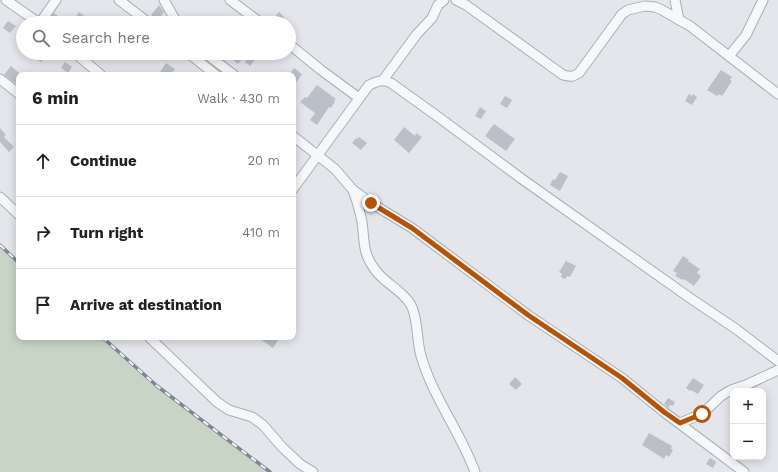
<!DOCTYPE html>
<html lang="en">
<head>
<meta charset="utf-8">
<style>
  body { margin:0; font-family:"Work Sans",sans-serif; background:#f6f6f6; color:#202124 }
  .controls { position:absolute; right:12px; bottom:12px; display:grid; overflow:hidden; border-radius:8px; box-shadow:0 2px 10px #0003 }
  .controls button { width:36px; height:36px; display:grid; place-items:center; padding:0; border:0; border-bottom:1px solid #e0e0e0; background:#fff; color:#202124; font:20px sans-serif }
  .stop { position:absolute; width:12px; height:12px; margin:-9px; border:3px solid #b45309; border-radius:50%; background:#fff }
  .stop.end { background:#b45309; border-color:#fff; box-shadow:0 1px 4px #0008 }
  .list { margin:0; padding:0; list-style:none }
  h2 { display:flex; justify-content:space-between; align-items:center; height:52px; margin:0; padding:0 16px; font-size:17px }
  h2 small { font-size:13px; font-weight:400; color:#757577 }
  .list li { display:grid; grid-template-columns:26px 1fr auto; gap:12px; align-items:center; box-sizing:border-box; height:72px; padding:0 16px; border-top:1px solid #e0e0e0 }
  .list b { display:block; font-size:15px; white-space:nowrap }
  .list em { font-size:13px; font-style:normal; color:#757577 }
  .icon { flex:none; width:22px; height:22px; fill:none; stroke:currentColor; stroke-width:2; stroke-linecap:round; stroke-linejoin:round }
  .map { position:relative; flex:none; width:778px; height:472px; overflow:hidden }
  .search { position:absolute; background:#fff; box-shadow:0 2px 10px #0003; left:16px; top:16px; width:280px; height:44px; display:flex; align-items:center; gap:10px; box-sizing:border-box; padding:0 14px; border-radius:22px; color:#757577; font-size:15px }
  .panel { position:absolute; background:#fff; box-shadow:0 2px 10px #0003; left:16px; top:72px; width:280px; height:268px; border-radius:8px }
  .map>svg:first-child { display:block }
</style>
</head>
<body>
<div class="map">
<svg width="778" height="472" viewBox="0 0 778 472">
  <rect width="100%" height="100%" fill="#e4e6eb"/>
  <!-- green -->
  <path fill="#c8d4c5" d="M0,245L19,263V337H102L157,386L267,472H0Z"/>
  <!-- building -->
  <g fill="#bbbfc8">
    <path d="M159,5L164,12L158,20L151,15Z"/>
    <path d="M79,12L87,18L84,23L76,17Z"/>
    <path d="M279,12L284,17L279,23H276L272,20Z"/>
    <path d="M54,13L59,17L55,23H47Z"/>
    <path d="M8,21L16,26L10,33L3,28Z"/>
    <path d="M37,53H47L41,62L34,58Z"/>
    <path d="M251,53H260L250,66L245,62Z"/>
    <path d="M236,54L242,59L238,64L232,59Z"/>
    <path d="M65,62L72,67L68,73L61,68Z"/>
    <path d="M166,63L175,69L170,75H158Z"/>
    <path d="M11,66L19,73V86L4,75Z"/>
    <path d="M294,68L302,74L293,87V75H289Z"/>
    <path d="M721,70L732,77L730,80L732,81L722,96L719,94L717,96L707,90Z"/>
    <path d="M317,85L336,99L334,101L335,102L331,108L329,107L317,125L310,120L315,113L300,102L305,97L307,98Z"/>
    <path d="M689,94L692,96L693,94L697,97L692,105L685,101Z"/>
    <path d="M505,96L512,100L507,108L500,104Z"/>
    <path d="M480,107L486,111L481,119L475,116Z"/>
    <path d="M494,124L515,139L506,151L485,136Z"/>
    <path d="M404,127L415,136L416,133L422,137L409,153L394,140Z"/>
    <path d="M0,128L6,135L4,137L14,147L9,152L0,142Z"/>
    <path d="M359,137L367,143L361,150L352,143L356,138L357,139Z"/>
    <path d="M560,172L568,176L560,191L550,185L553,179L555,180Z"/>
    <path d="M683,256L689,260L688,261L700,269L697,273L701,276L694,286L684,279L683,280L675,276L677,273L673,271Z"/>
    <path d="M566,261L576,266L570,277L567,276L565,279L561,277L562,274L559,272Z"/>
    <path d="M257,337H275L278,340L273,348Z"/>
    <path d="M515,377L522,384L516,390L509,384Z"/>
    <path d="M693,378L704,385L698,394L691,390L690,391L686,388Z"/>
    <path d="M668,398L675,402L673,406L670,405L669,408L664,404Z"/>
    <path d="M649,433L672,446L671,449L673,450L669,457L666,455L664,459L642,445Z"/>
    <path d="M710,458L716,462L713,468L706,464Z"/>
  </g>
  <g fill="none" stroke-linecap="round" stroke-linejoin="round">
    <!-- minor casing -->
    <g stroke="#a9adb5" stroke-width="11">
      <g id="minor">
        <path d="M6,0L39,23"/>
        <path d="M119,0L149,23"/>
        <path d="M164,0L177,23"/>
        <path d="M230,0L261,23"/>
        <path d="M456,0L466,5L563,75C570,77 573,77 579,73L622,14L628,10L645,6L655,7L662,10L690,26L778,94"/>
        <path d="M675,0L679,20"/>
        <path d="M40,23L56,0"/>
        <path d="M289,44L321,70L359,98"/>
        <path d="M75,53L101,75"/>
        <path d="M188,53L216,75"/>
        <path d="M205,53L234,75"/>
        <path d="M729,56L746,35L763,0"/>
        <path d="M0,79L19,94"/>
        <path d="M383,80L417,34L432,18L438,5L444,0"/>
        <path d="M293,136L335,169L353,190L371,203L412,228L528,315L622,378L664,412L744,472"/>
        <path d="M293,189L369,85C378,81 382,79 391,83L437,116L522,179L690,298L736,329L778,361"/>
        <path d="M353,190C357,201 360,211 362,222C365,243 362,253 376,271C386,284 403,291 411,305C419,320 416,343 422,359C434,399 461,433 475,472"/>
        <path d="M0,197L19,215"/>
        <path d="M149,337L217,402L229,410L252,417L263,425L282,447L300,464L313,472"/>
        <path d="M680,423L702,414L721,396L731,390L746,385L778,370"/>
      </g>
    </g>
    <!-- minor -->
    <use href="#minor" stroke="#f6f7f9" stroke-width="9"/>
    <!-- rail casing -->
    <g stroke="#7e8594" stroke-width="3.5">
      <g id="rail">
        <path d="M0,245L19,263"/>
        <path d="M102,337L157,386L270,472"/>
      </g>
    </g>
    <!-- rail -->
    <use href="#rail" stroke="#f4f5f8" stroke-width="2" stroke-dasharray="6" stroke-linecap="butt"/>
  </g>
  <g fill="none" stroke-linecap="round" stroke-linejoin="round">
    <!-- route -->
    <path stroke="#b45309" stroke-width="5" d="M371,203L412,228L528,315L622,378L664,412L680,423L702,414"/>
  </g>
</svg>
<div class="controls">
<button>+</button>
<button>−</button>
</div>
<div class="stop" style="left:702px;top:414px"></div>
<div class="stop end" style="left:371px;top:203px"></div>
<div class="search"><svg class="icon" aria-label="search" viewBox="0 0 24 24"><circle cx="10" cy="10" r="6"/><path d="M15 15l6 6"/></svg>Search here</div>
<section class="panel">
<h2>6 min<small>Walk · 430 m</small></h2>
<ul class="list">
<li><svg class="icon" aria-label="ahead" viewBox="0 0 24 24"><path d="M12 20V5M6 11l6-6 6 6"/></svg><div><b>Continue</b></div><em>20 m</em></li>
<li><svg class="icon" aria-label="right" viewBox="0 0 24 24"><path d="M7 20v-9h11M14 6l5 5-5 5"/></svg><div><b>Turn right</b></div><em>410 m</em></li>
<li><svg class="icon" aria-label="arrive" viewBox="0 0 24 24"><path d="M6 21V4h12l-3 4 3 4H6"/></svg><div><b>Arrive at destination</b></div></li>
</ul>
</section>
</div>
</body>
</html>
